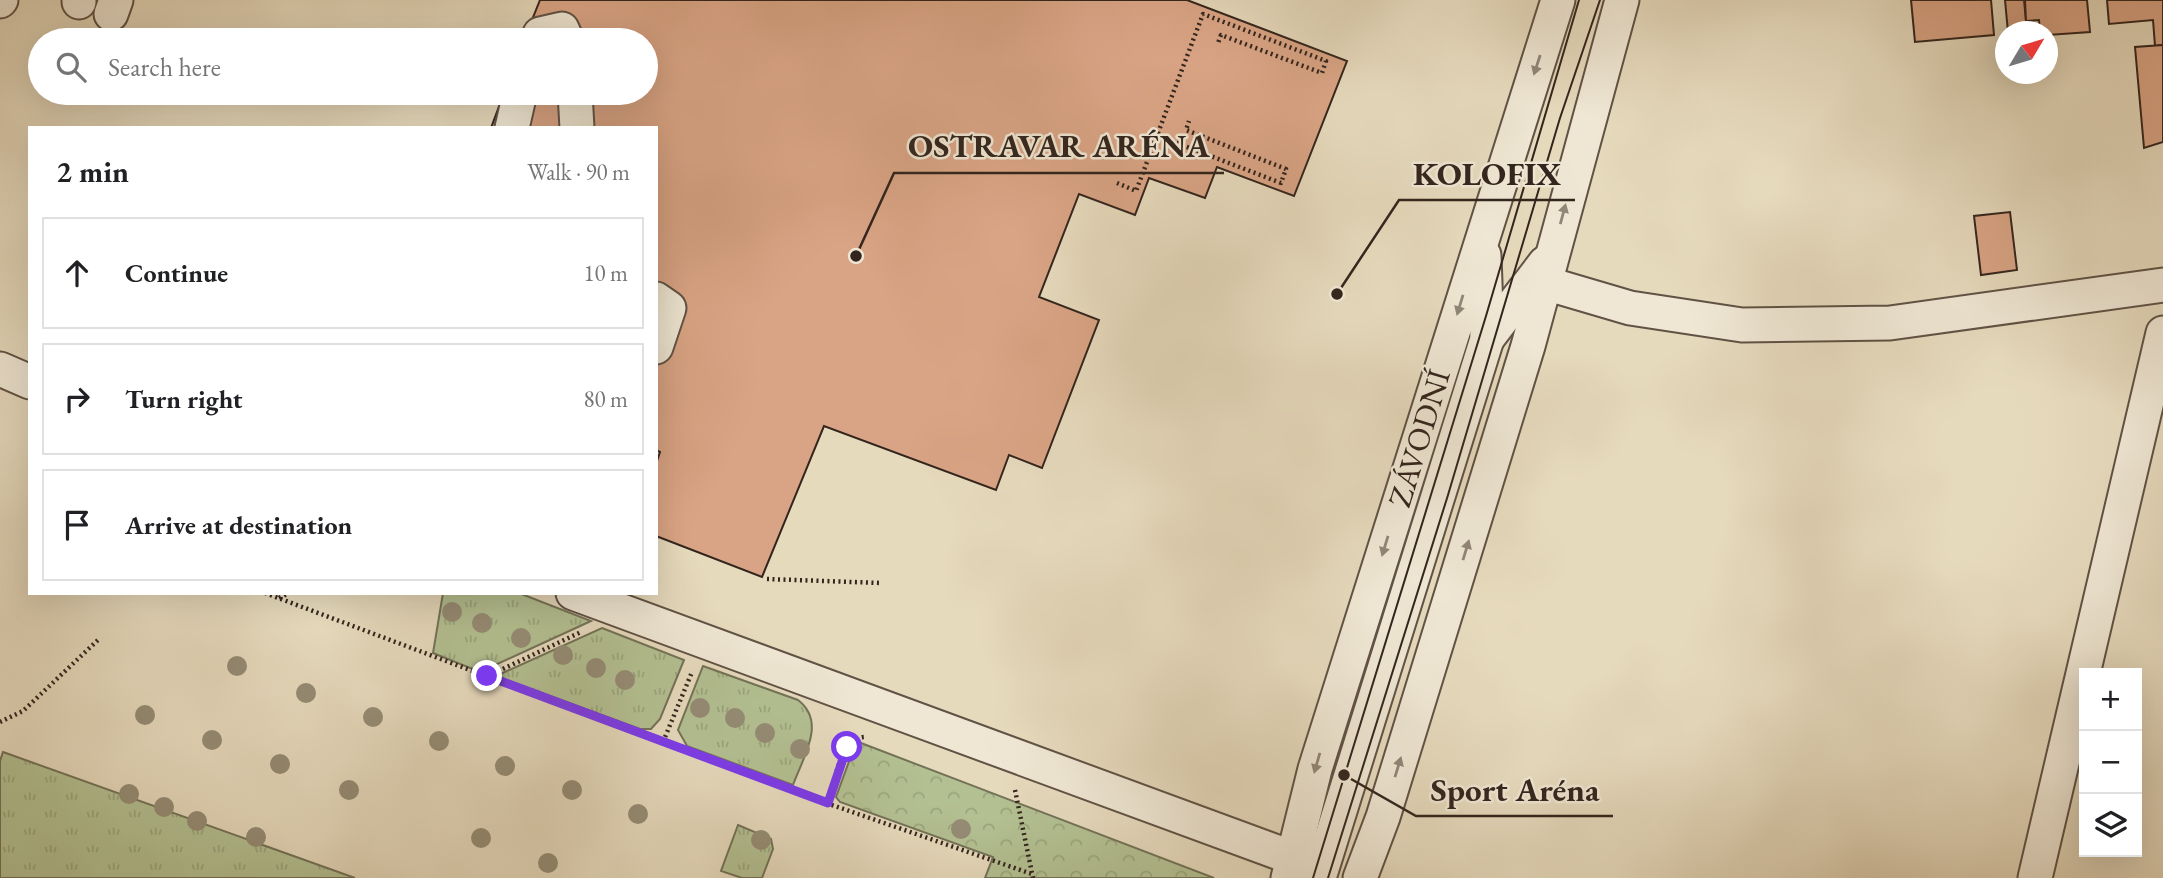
<!DOCTYPE html>
<html lang="en">
<head>
<meta charset="utf-8">
<style>
  body { margin:0; font-family:"EB Garamond",serif; background:#f6f6f6; color:#202124 }
  .controls { position:absolute; right:21px; bottom:21px; display:grid; overflow:hidden; border-radius:0px; box-shadow:0 7px 28px #0002 }
  .controls button { width:63px; height:63px; display:grid; place-items:center; padding:0; border:0; border-bottom:2px solid #e0e0e0; background:#fff; color:#202124; font:35px sans-serif }
  .compass { position:absolute; left:1995px; top:21px; width:63px; height:63px; border-radius:50%; background:#fff; box-shadow:0 7px 28px #0002; rotate:52deg }
  .stop { position:absolute; width:21px; height:21px; margin:-16px; border:5px solid #7c3aed; border-radius:50%; background:#fff }
  .stop.end { background:#7c3aed; border-color:#fff; box-shadow:0 2px 7px #0008 }
  .list { margin:0; padding:0; list-style:none }
  h2 { display:flex; justify-content:space-between; align-items:center; height:91px; margin:0; padding:0 28px; font-size:30px }
  h2 small { font-size:23px; font-weight:400; color:#757577 }
  .list li { display:grid; grid-template-columns:46px 1fr auto; gap:21px; align-items:center; box-sizing:border-box; height:112px; margin:0 14px 14px; padding:0 14px; border:2px solid #e0e0e0; border-radius:0px }
  .list b { display:block; font-size:26px; white-space:nowrap }
  .list em { font-size:23px; font-style:normal; color:#757577 }
  .icon { flex:none; width:38px; height:38px; fill:none; stroke:currentColor; stroke-width:2; stroke-linecap:round; stroke-linejoin:round }
  .map { position:relative; flex:none; width:2163px; height:878px; overflow:hidden }
  .search { position:absolute; background:#fff; box-shadow:0 7px 28px #0002; left:28px; top:28px; width:630px; height:77px; display:flex; align-items:center; gap:18px; box-sizing:border-box; padding:0 24px; border-radius:38px; color:#757577; font-size:26px }
  .panel { position:absolute; background:#fff; box-shadow:0 7px 28px #0002; left:28px; top:126px; width:630px; height:469px; border-radius:0px }
  .map>svg:first-child { display:block }
</style>
</head>
<body>
<div class="map">
<svg width="2163" height="878" viewBox="0 0 2163 878">
  <defs>
    <pattern id="grass-tufts" width="24" height="20" patternUnits="userSpaceOnUse" patternTransform="scale(1.75)"><rect width="24" height="20" fill="#b3c092"/><path d="M3 7l-1-3M5 7V3M7 7l1-3M15 17l-1-3M17 17v-4M19 17l1-3" fill="none" stroke="#9aa57d"/></pattern>
    <pattern id="park-crowns" width="20" height="18" patternUnits="userSpaceOnUse" patternTransform="scale(1.75)"><rect width="20" height="18" fill="#b3c092"/><path d="M2 6a3 3 0 1 1 6 0M12 15a3 3 0 1 1 6 0" fill="none" stroke="#9aa57d"/></pattern>
  </defs>
  <rect width="100%" height="100%" fill="#e6dabd"/>
  <filter id="stains"><feTurbulence type="fractalNoise" baseFrequency=".00286" numOctaves="4"/><feColorMatrix values="0 0 0 0 .2 0 0 0 0 .09 0 0 0 0 .02 0 0 0 .5 -.17"/></filter>
  <radialGradient id="worn" r=".72"><stop offset=".6" stop-color="#630" stop-opacity="0"/><stop offset="1" stop-color="#630" stop-opacity=".3"/></radialGradient>
  <!-- grass -->
  <g fill="url(#grass-tufts)" stroke="#737258" stroke-width="2">
    <path d="M443,593H519L591,621L480,672L433,653Z"/>
    <path d="M602,628L684,660L660,719L651,729H640L496,676Z"/>
    <path d="M703,666L798,700C827,722 803,757 793,785L687,746L678,730Z"/>
    <path d="M3,752L355,878H0V761Z"/>
    <path d="M738,825L771,839L773,849L762,878H742L721,871Z"/>
  </g>
  <!-- park -->
  <path fill="url(#park-crowns)" stroke="#737258" stroke-width="2" d="M861,743L1214,878H985L993,857L840,802L836,797L855,745Z"/>
  <!-- building -->
  <g fill="#d9a485" stroke="#33251d" stroke-width="2">
    <path d="M540,0H1187L1347,61L1294,196L1217,167L1205,198L1149,178L1135,215L1079,194L1039,297L1099,320L1042,468L1009,455L996,490L824,426L762,577L656,536V464L660,452L656,450V128H491L504,93H646V40H524Z"/>
    <path d="M1911,0H1991L1994,35L1915,42Z"/>
    <path d="M2005,0H2024L2027,32H2008Z"/>
    <path d="M2025,0H2087L2090,32L2048,35V32H2040L2039,20L2026,21Z"/>
    <path d="M2107,0H2163V45L2155,46L2153,20L2109,24Z"/>
    <path d="M2163,45V142L2144,148L2135,47Z"/>
    <path d="M2010,212L2017,270L1981,275L1974,216Z"/>
  </g>
  <g fill="none" stroke-linecap="round" stroke-linejoin="round">
    <!-- minor casing -->
    <g stroke="#605245" stroke-width="37">
      <g id="minor">
        <path d="M0,1L1,0"/>
        <path d="M79,2V0"/>
        <path d="M111,14L116,0"/>
        <path d="M537,40L540,34L562,29L567,40"/>
        <path d="M575,93L577,128"/>
        <path d="M512,128L520,93"/>
        <path d="M1545,283L1630,308L1742,325L1890,323L2163,285"/>
        <path d="M656,299L669,308L656,347"/>
        <path d="M1487,339L1545,263"/>
        <path d="M0,369L30,382"/>
        <path d="M573,593L1293,858"/>
        <path d="M1288,878L1315,769L1558,0"/>
        <path d="M1319,878L1487,339L1484,255"/>
        <path d="M1360,878L1383,817L1528,346L1622,0"/>
        <path d="M2035,878L2163,333"/>
      </g>
    </g>
    <!-- path -->
    <g stroke="#33251d" stroke-width="4.5" stroke-dasharray="2 3.5" stroke-linecap="butt">
      <path d="M1156,135L1281,183L1286,169L1186,130L1189,121"/>
      <path d="M1117,183L1136,191L1203,14L1326,61L1322,73L1221,35L1218,43"/>
      <path d="M767,579L881,583"/>
      <path d="M265,593L803,795L1032,874"/>
      <path d="M279,598L289,593"/>
      <path d="M488,676L581,632"/>
      <path d="M0,722L23,711L99,639"/>
      <path d="M663,742L692,672"/>
      <path d="M1015,790L1033,878"/>
      <path d="M828,803C834,784 840,739 864,737"/>
    </g>
    <!-- minor -->
    <use href="#minor" stroke="#efe7d4" stroke-width="33"/>
    <!-- tram -->
    <g stroke="#33251d" stroke-width="2">
      <path d="M1313,878L1486,316L1579,0"/>
      <path d="M1328,878L1448,495L1560,118L1600,0"/>
    </g>
  </g>
  <!-- trees -->
  <g fill="#958c75">
    <circle cx="452" cy="612" r="10"/>
    <circle cx="482" cy="623" r="10"/>
    <circle cx="521" cy="638" r="10"/>
    <circle cx="563" cy="655" r="10"/>
    <circle cx="237" cy="666" r="10"/>
    <circle cx="596" cy="668" r="10"/>
    <circle cx="625" cy="680" r="10"/>
    <circle cx="306" cy="693" r="10"/>
    <circle cx="700" cy="708" r="10"/>
    <circle cx="145" cy="715" r="10"/>
    <circle cx="373" cy="717" r="10"/>
    <circle cx="735" cy="718" r="10"/>
    <circle cx="765" cy="733" r="10"/>
    <circle cx="212" cy="740" r="10"/>
    <circle cx="439" cy="741" r="10"/>
    <circle cx="800" cy="749" r="10"/>
    <circle cx="280" cy="764" r="10"/>
    <circle cx="505" cy="766" r="10"/>
    <circle cx="349" cy="790" r="10"/>
    <circle cx="572" cy="790" r="10"/>
    <circle cx="129" cy="794" r="10"/>
    <circle cx="164" cy="807" r="10"/>
    <circle cx="638" cy="814" r="10"/>
    <circle cx="197" cy="821" r="10"/>
    <circle cx="961" cy="829" r="10"/>
    <circle cx="256" cy="837" r="10"/>
    <circle cx="481" cy="838" r="10"/>
    <circle cx="761" cy="840" r="10"/>
    <circle cx="548" cy="863" r="10"/>
  </g>
  <!-- one-way arrows -->
  <defs><path id="oneway-solid" d="M-6-.8H1V-3.2L6.5 0L1 3.2V.8H-6Z" transform="scale(1.75)"/></defs>
  <g fill="#918678">
    <use href="#oneway-solid" transform="translate(1537 65) rotate(108)"/>
    <use href="#oneway-solid" transform="translate(1563 214) rotate(-75)"/>
    <use href="#oneway-solid" transform="translate(1460 305) rotate(107)"/>
    <use href="#oneway-solid" transform="translate(1385 546) rotate(107)"/>
    <use href="#oneway-solid" transform="translate(1466 550) rotate(-73)"/>
    <use href="#oneway-solid" transform="translate(1317 763) rotate(106)"/>
    <use href="#oneway-solid" transform="translate(1398 767) rotate(-73)"/>
  </g>
  <g fill="none" stroke-linecap="round" stroke-linejoin="round">
    <!-- route -->
    <path stroke="#7c3aed" stroke-width="9" d="M487,676L828,803L847,747"/>
  </g>
  <g text-anchor="middle" dominant-baseline="central" stroke-width="5" stroke-linejoin="round" paint-order="stroke">
    <!-- street labels -->
    <g font-size="32" fill="#33251d" stroke="#efe7d4">
      <text transform="translate(1419 438) rotate(-73)">ZÁVODNÍ</text>
    </g>
  </g>
  <!-- callouts -->
  <path fill="none" stroke="#33251d" stroke-width="2.5" d="M856 256L894 173H1224M1337 294L1399 200H1575M1344 775L1416 816H1613"/>
  <g fill="#33251d" stroke="#efe7d4" stroke-width="2.5">
    <circle cx="856" cy="256" r="7"/>
    <circle cx="1337" cy="294" r="7"/>
    <circle cx="1344" cy="775" r="7"/>
  </g>
  <g font-size="33" text-anchor="middle" font-weight="bold" fill="#33251d" stroke="#efe7d4" stroke-width="5" stroke-linejoin="round" paint-order="stroke">
    <text x="1059" y="157">OSTRAVAR ARÉNA</text>
    <text x="1487" y="185">KOLOFIX</text>
    <text x="1515" y="801">Sport Aréna</text>
  </g>
  <rect width="100%" height="100%" filter="url(#stains)"/>
  <rect width="100%" height="100%" fill="url(#worn)"/>
</svg>
<div class="controls">
<button>+</button>
<button>−</button>
<button><svg class="icon" aria-label="layers" viewBox="0 0 24 24"><path d="M12 4l9 5-9 5-9-5zM3 14l9 5 9-5"/></svg></button>
</div>
<svg class="compass" viewBox="-18 -18 36 36"><path d="M0-13l5 13h-10z" fill="#e53935"/><path d="M0 13l5-13h-10z" fill="#757577"/></svg>
<div class="stop" style="left:847px;top:747px"></div>
<div class="stop end" style="left:487px;top:676px"></div>
<div class="search"><svg class="icon" aria-label="search" viewBox="0 0 24 24"><circle cx="10" cy="10" r="6"/><path d="M15 15l6 6"/></svg>Search here</div>
<section class="panel">
<h2>2 min<small>Walk · 90 m</small></h2>
<ul class="list">
<li><svg class="icon" aria-label="ahead" viewBox="0 0 24 24"><path d="M12 20V5M6 11l6-6 6 6"/></svg><div><b>Continue</b></div><em>10 m</em></li>
<li><svg class="icon" aria-label="right" viewBox="0 0 24 24"><path d="M7 20v-9h11M14 6l5 5-5 5"/></svg><div><b>Turn right</b></div><em>80 m</em></li>
<li><svg class="icon" aria-label="arrive" viewBox="0 0 24 24"><path d="M6 21V4h12l-3 4 3 4H6"/></svg><div><b>Arrive at destination</b></div></li>
</ul>
</section>
</div>
</body>
</html>
